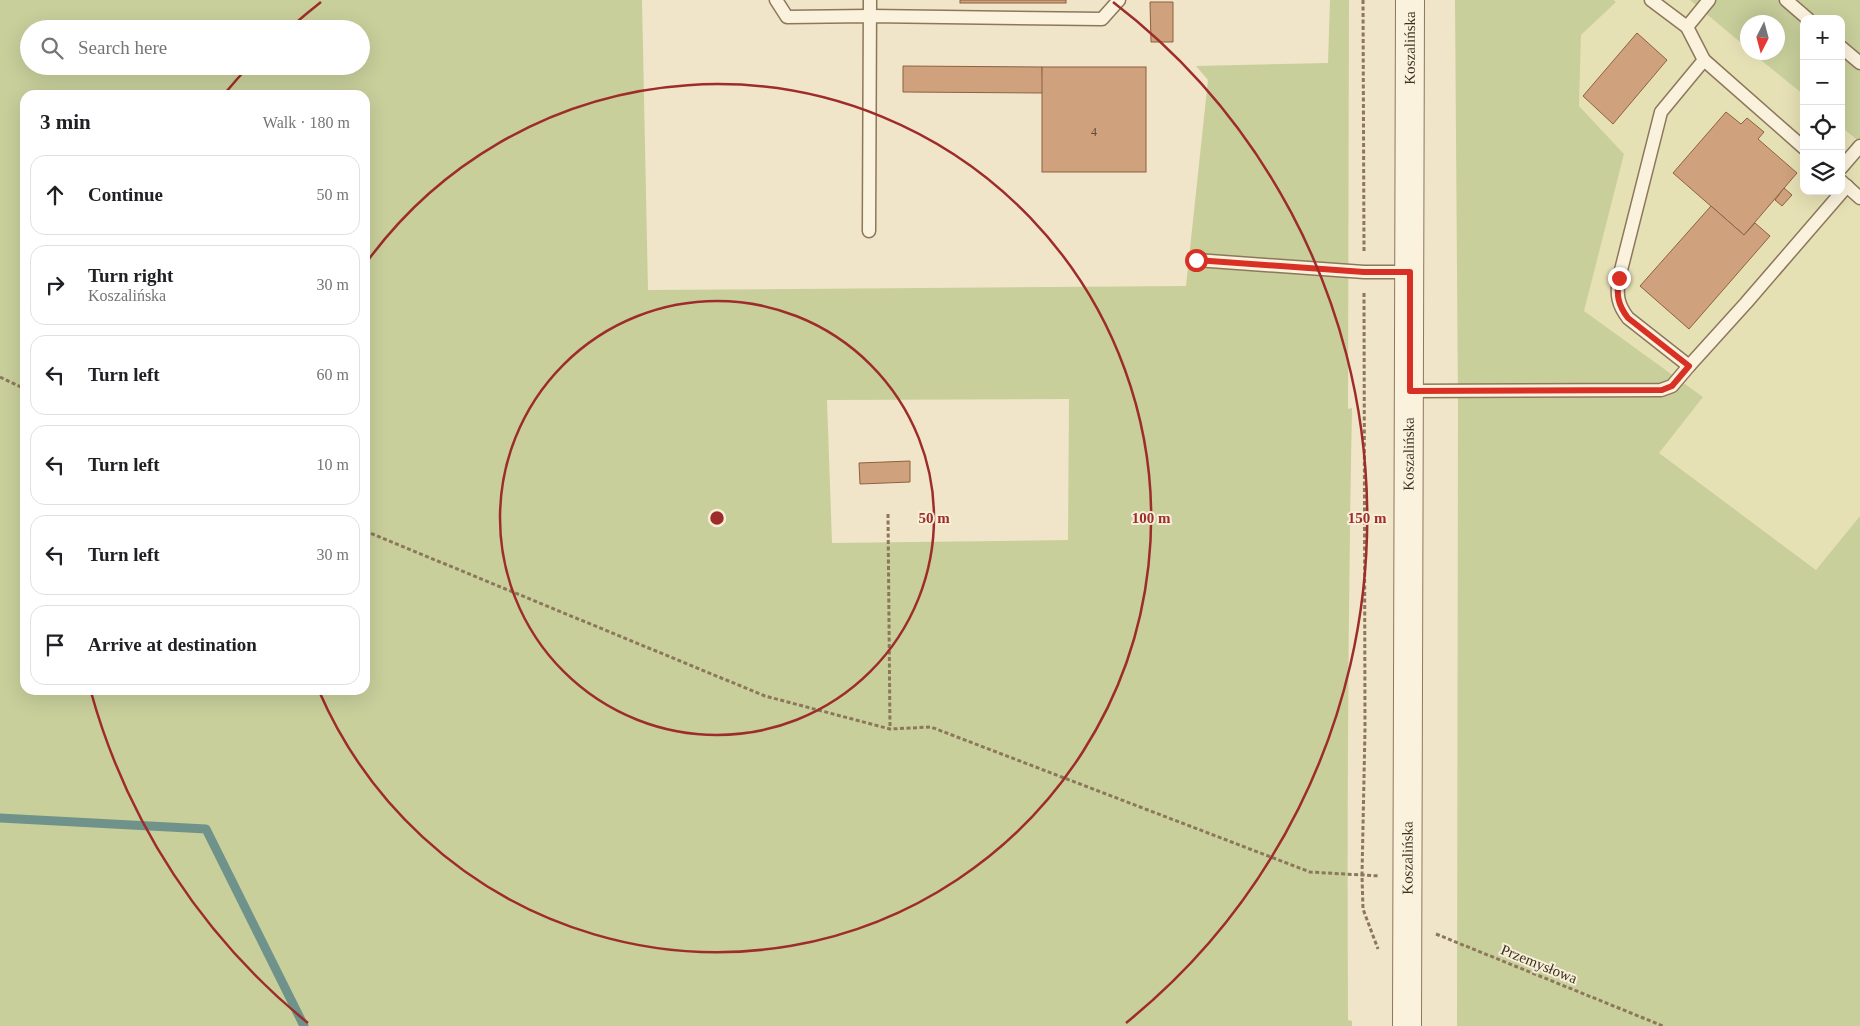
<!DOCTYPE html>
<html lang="en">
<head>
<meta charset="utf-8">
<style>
  body { margin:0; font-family:"Times New Roman",serif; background:#f2f2f2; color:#202124 }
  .controls { position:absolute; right:15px; top:15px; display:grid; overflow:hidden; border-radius:10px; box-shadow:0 5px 20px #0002 }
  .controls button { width:45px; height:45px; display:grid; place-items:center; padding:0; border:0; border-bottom:1px solid #e0e0e0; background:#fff; color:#202124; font:25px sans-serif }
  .compass { position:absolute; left:1740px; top:15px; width:45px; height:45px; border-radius:50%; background:#fff; box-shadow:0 5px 20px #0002; rotate:186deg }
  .stop { position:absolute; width:15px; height:15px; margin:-11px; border:4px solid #d93025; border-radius:50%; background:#fff }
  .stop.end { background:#d93025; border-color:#fff; box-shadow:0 1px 5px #0008 }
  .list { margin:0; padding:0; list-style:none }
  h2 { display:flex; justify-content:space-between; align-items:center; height:65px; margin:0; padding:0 20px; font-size:21px }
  h2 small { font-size:16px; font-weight:400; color:#757577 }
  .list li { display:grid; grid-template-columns:32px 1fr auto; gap:15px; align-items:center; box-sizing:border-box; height:80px; margin:0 10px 10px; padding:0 10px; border:1px solid #e0e0e0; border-radius:15px }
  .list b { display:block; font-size:19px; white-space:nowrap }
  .list p { margin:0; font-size:16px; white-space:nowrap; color:#757577 }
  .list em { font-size:16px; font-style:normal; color:#757577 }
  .icon { flex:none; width:28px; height:28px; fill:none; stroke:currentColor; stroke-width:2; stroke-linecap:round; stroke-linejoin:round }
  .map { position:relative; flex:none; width:1860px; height:1026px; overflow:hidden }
  .search { position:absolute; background:#fff; box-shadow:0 5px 20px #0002; left:20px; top:20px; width:350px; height:55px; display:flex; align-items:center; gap:12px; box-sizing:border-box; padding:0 18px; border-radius:28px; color:#757577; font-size:19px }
  .panel { position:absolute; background:#fff; box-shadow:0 5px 20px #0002; left:20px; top:90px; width:350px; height:605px; border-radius:15px }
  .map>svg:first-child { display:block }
</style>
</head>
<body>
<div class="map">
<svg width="1860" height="1026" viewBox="0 0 1860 1026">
  <rect width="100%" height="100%" fill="#f0e5c8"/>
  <!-- farmland -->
  <path fill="#e6e0b5" d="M1617,0H1690L1747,48L1748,52L1752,53L1804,95V191H1841V127L1860,142V516L1816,570L1658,453L1703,397L1583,311L1624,154L1579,106L1581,35Z"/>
  <!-- green -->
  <g fill="#c8cf9b" fill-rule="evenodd">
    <path d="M0,0H642L648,290L1186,286L1208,80L1196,66L1328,63L1330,0H1349L1348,409L1352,408C1348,612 1347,816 1348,1020L1352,1021V1026H0ZM29,29H361V66H29ZM25,95H365V690H25ZM1069,399L1068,540L832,543L827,400Z"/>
    <path d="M1455,0H1614L1616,2L1581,35L1579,106L1624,154L1584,311L1703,397L1659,453L1816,570L1860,516V1026H1457L1458,407Z"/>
    <path d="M1690,0H1860V142L1841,127V19H1804V95L1752,53L1778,52V22H1748L1747,48Z"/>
  </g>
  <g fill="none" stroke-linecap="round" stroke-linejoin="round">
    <!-- stream -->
    <path stroke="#6f938b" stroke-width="9" d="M0,818L206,829L304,1026"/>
  </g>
  <!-- building -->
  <g fill="#cfa17d" stroke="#8d6141">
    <rect x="960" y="0" width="106" height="3"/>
    <path d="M1150,2H1173V42H1151Z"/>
    <path d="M1637,33L1667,60L1613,124L1583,96Z"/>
    <path d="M903,66L1042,67L1043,93L903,92Z"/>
    <rect x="1042" y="67" width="104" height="105"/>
    <path d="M1726,112L1741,124L1747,118L1764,132L1758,139L1797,173L1744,235L1673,173Z"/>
    <path d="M1784,188L1792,195L1782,206L1775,200Z"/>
    <path d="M1711,206L1744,235L1755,223L1770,236L1689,329L1640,286Z"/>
    <path d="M910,461V482L860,484L859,463Z"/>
  </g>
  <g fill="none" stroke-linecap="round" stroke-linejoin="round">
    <!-- service casing -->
    <g stroke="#8d775c" stroke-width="15">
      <g id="service">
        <path d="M776,0L787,17L870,16L1102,19L1119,0"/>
        <path d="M1651,0L1687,27L1704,60L1804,148"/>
        <path d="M1786,0L1808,19"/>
        <path d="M1687,27L1709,0"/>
        <path d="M1841,47L1860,63"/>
        <path d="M1704,60L1661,112L1619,278C1616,295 1618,305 1628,318L1689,366L1746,303L1847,186"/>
        <path d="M1841,168L1860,146"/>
        <path d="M1841,181L1860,198"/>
        <path d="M869,231L870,0"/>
        <path d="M1196,260L1364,272H1410"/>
        <path d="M1410,391L1661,390L1672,386L1689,366"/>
      </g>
    </g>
    <!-- tertiary casing -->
    <g stroke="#8d775c" stroke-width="30">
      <g id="tertiary">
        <path id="s1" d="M1407,1026L1410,0"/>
      </g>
    </g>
    <!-- path -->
    <g stroke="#8d775c" stroke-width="3" stroke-dasharray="4 2.5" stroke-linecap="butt">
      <path d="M1363,0L1364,252"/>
      <path d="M1364,293L1365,729L1362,875L1363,909L1378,949"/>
      <path d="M0,377L25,389"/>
      <path d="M888,514L890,729"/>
      <path d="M365,531L765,696L890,729L931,727L1310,872L1380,876"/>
      <path d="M1436,934L1663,1026"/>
    </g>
    <!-- service -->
    <use href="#service" stroke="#faf2dc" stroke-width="12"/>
    <!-- tertiary -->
    <use href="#tertiary" stroke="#faf2dc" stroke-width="28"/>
  </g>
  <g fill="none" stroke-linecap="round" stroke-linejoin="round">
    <!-- route -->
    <path stroke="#d93025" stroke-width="6" d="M1196,260L1364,272H1410V391L1662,390L1672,386L1689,366L1628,318C1618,305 1616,295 1619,278"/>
  </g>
  <!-- distance rings -->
  <g fill="none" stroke="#9e2c2a" stroke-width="2.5">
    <circle cx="717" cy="518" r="217"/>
    <path d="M366 263A434 434 0 1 1 319 691"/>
    <path d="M308 1023A650 650 0 0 1 91 692M226 92A650 650 0 0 1 249 66M291 27A650 650 0 0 1 321 2M1113 2A650 650 0 0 1 1126 1023"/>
  </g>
  <g text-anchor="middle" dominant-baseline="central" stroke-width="4" stroke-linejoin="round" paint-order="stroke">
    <!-- number labels -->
    <g font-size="12" fill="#624c37">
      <text x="1094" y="132">4</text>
    </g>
    <!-- street labels -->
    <g font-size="15" fill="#3d2f20" stroke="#f7efd8">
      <text stroke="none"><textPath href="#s1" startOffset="978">Koszalińska</textPath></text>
      <text stroke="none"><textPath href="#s1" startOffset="572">Koszalińska</textPath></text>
      <text stroke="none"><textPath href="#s1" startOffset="168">Koszalińska</textPath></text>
      <text transform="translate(1539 964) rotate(22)">Przemysłowa</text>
    </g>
  </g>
  <circle cx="717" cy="518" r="8" fill="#9e2c2a" stroke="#f7efd8" stroke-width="2.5"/>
  <g font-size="15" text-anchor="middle" font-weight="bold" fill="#9e2c2a" stroke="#f7efd8" stroke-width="4" stroke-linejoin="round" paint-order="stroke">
    <text x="934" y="523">50 m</text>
    <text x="1151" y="523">100 m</text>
    <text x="1367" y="523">150 m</text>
  </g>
</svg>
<div class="controls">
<button>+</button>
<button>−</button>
<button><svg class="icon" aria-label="locate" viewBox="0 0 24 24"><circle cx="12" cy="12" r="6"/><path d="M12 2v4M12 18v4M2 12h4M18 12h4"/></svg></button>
<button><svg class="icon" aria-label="layers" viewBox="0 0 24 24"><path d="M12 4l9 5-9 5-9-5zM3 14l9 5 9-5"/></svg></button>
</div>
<svg class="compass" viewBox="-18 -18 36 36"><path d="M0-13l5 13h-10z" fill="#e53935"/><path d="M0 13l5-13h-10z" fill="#757577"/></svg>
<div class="stop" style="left:1196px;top:260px"></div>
<div class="stop end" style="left:1619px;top:278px"></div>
<div class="search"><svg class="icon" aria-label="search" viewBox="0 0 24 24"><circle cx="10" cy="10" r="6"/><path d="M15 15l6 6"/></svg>Search here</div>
<section class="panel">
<h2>3 min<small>Walk · 180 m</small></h2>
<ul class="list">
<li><svg class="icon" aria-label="ahead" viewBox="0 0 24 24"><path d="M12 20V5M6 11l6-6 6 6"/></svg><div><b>Continue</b></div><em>50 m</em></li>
<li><svg class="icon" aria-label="right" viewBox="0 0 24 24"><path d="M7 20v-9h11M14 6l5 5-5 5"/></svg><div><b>Turn right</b><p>Koszalińska</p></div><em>30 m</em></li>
<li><svg class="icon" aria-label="left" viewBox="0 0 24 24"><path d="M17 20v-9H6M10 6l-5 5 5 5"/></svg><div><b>Turn left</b></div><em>60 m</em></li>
<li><svg class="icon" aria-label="left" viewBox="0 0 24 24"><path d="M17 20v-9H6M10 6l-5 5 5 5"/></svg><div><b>Turn left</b></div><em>10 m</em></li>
<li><svg class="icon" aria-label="left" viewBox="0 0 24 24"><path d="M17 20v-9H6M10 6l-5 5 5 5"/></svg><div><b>Turn left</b></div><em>30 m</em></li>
<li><svg class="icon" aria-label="arrive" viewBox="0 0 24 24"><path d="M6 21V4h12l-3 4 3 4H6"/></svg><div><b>Arrive at destination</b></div></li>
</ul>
</section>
</div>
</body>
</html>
